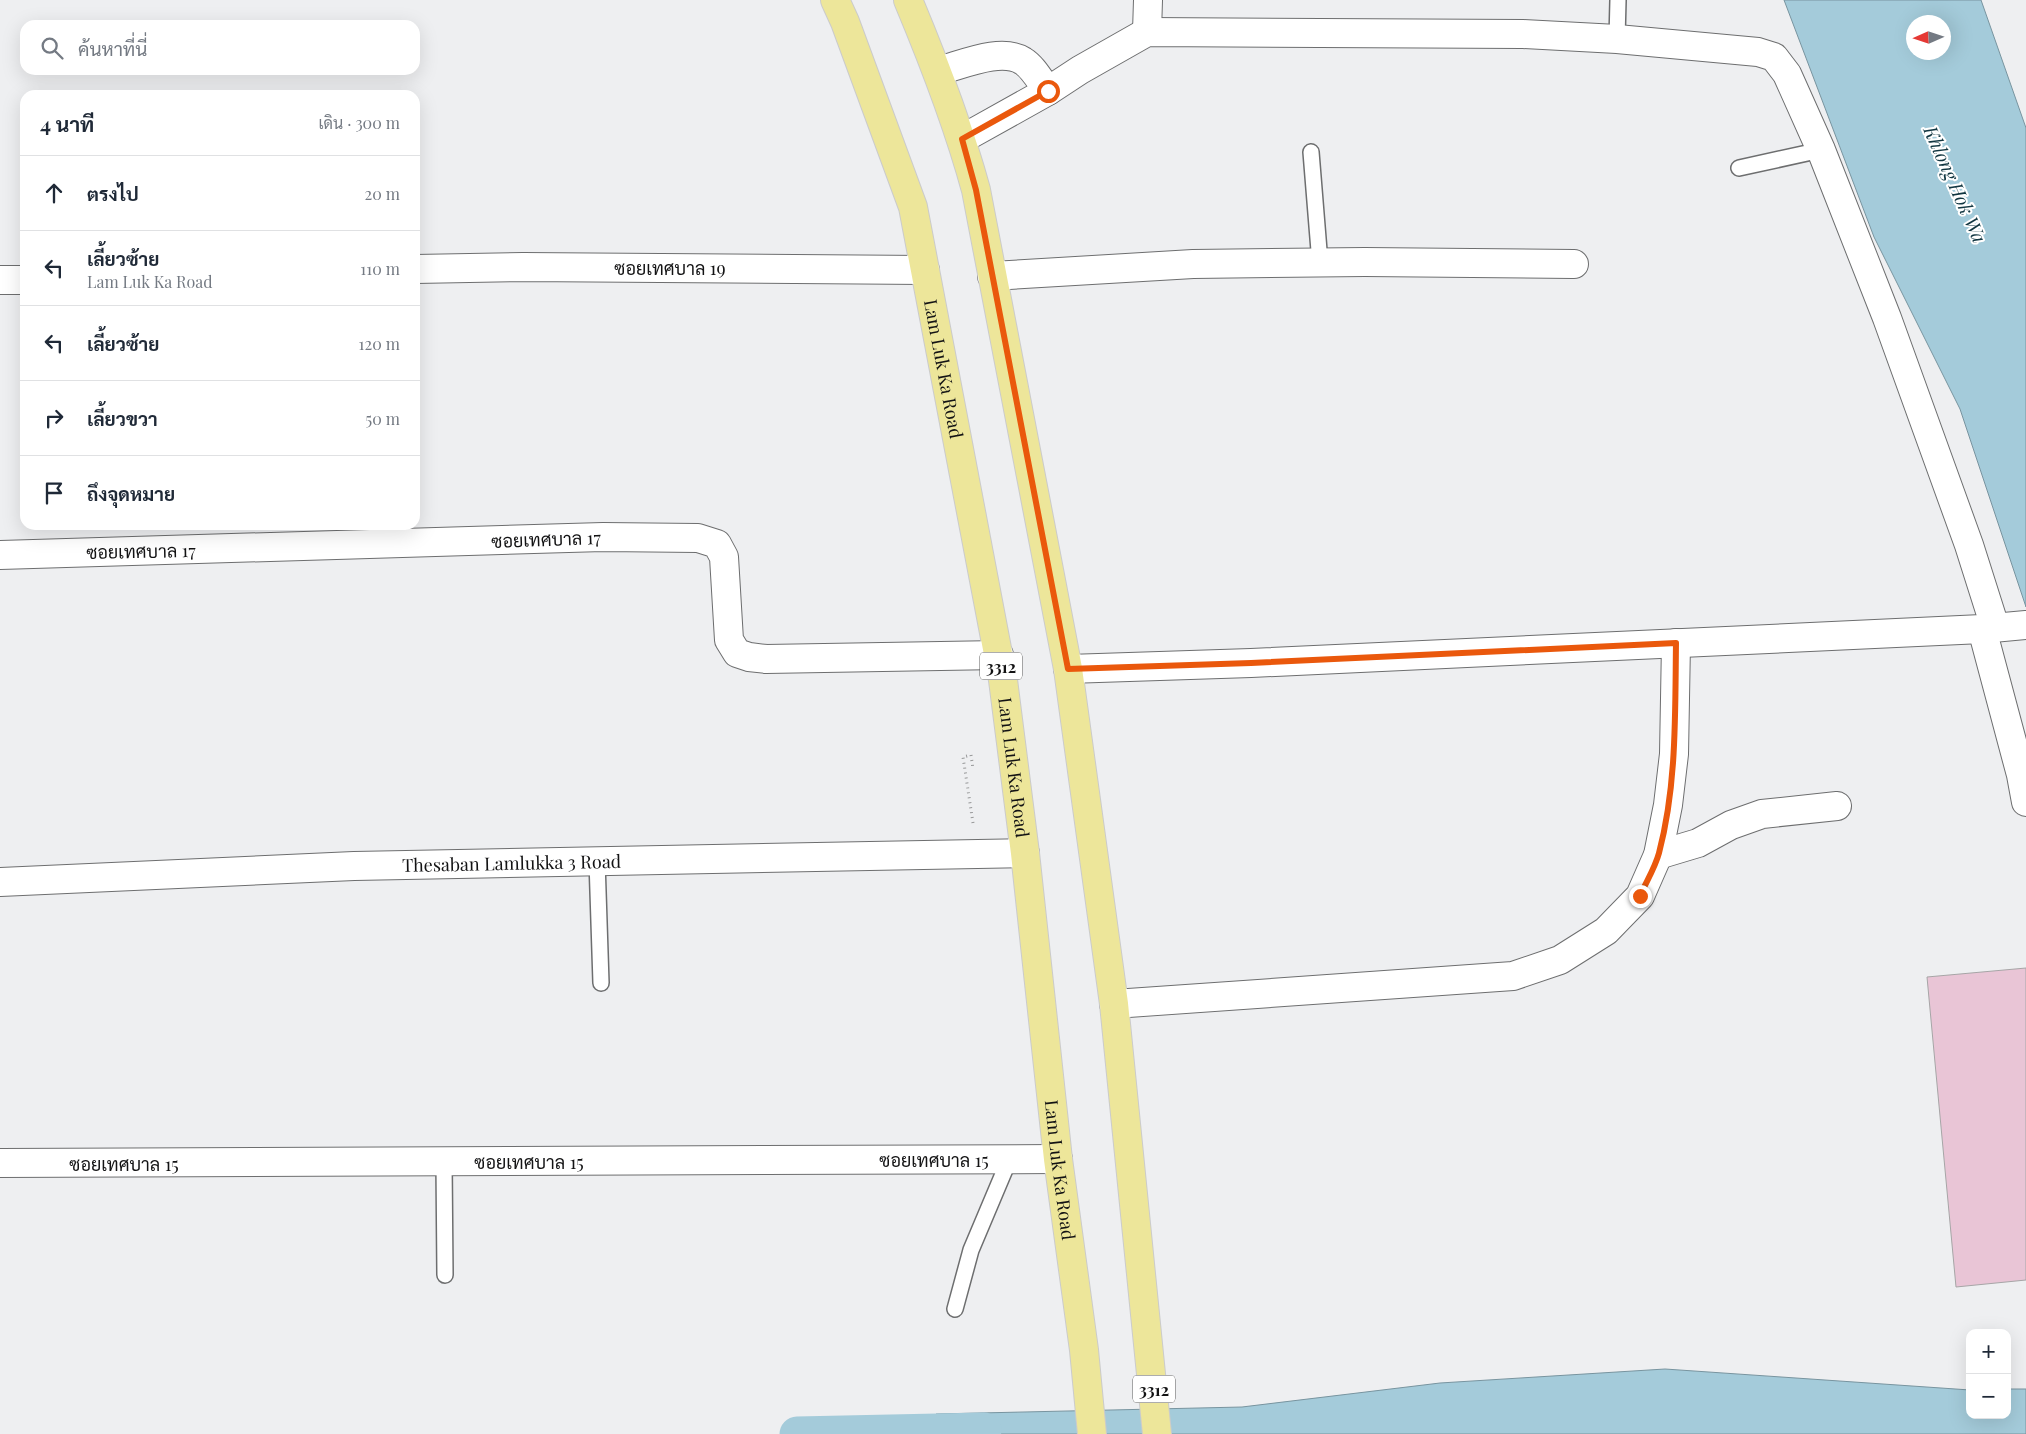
<!DOCTYPE html>
<html lang="th">
<head>
<meta charset="utf-8">
<style>
  body { margin:0; font-family:"Playfair Display",Sarabun,serif; background:#f6f6f7; color:#1f2937 }
  .controls { position:absolute; right:15px; bottom:15px; display:grid; overflow:hidden; border-radius:10px; box-shadow:0 5px 20px #0002 }
  .controls button { width:45px; height:45px; display:grid; place-items:center; padding:0; border:0; border-bottom:1px solid #e0e1e3; background:#fff; color:#1f2937; font:25px sans-serif }
  .compass { position:absolute; left:1906px; top:15px; width:45px; height:45px; border-radius:50%; background:#fff; box-shadow:0 5px 20px #0002; rotate:267deg }
  .stop { position:absolute; width:15px; height:15px; margin:-11px; border:4px solid #ea580c; border-radius:50%; background:#fff }
  .stop.end { background:#ea580c; border-color:#fff; box-shadow:0 1px 5px #0008 }
  .list { margin:0; padding:0; list-style:none }
  h2 { display:flex; justify-content:space-between; align-items:center; height:65px; margin:0; padding:0 20px; font-size:21px }
  h2 small { font-size:16px; font-weight:400; color:#747a83 }
  .list li { display:grid; grid-template-columns:32px 1fr auto; gap:15px; align-items:center; box-sizing:border-box; height:75px; padding:0 20px; border-top:1px solid #e0e1e3 }
  .list b { display:block; font-size:19px; white-space:nowrap }
  .list p { margin:0; font-size:16px; white-space:nowrap; color:#747a83 }
  .list em { font-size:16px; font-style:normal; color:#747a83 }
  .icon { flex:none; width:28px; height:28px; fill:none; stroke:currentColor; stroke-width:2; stroke-linecap:round; stroke-linejoin:round }
  .map { position:relative; flex:none; width:2026px; height:1434px; overflow:hidden }
  .search { position:absolute; background:#fff; box-shadow:0 5px 20px #0002; left:20px; top:20px; width:400px; height:55px; display:flex; align-items:center; gap:12px; box-sizing:border-box; padding:0 18px; border-radius:15px; color:#747a83; font-size:19px }
  .panel { position:absolute; background:#fff; box-shadow:0 5px 20px #0002; left:20px; top:90px; width:400px; height:440px; border-radius:15px }
  .map>svg:first-child { display:block }
</style>
</head>
<body>
<div class="map">
<svg width="2026" height="1434" viewBox="0 0 2026 1434">
  <rect width="100%" height="100%" fill="#eeeff1"/>
  <!-- water -->
  <g fill="#a4cbda" stroke="#78949f" fill-rule="evenodd">
    <path d="M1784,0H1981L2026,128V607L1960,409L1874,237ZM1914,22H1944V52H1914Z"/>
    <path d="M1665,1369L1970,1390V1415H2007V1389H2026V1434H937L936,1414L1242,1407L1440,1383Z"/>
  </g>
  <g fill="none" stroke-linecap="round" stroke-linejoin="round">
    <!-- canal -->
    <path stroke="#a4cbda" stroke-width="35" d="M797,1434L984,1430"/>
  </g>
  <!-- building -->
  <path fill="#e9c5d6" stroke="#a6a5a6" d="M2026,968V1280L1956,1287L1927,977Z"/>
  <g fill="none" stroke-linecap="round" stroke-linejoin="round">
    <!-- service casing -->
    <g stroke="#6d6e6f" stroke-width="18">
      <g id="service">
        <path d="M1617,39L1618,0"/>
        <path d="M1311,152L1320,263"/>
        <path d="M1739,168L1821,150"/>
        <path d="M597,861L601,983"/>
        <path d="M444,1162L445,1275"/>
        <path d="M955,1309L971,1250L1009,1160"/>
      </g>
    </g>
    <!-- minor casing -->
    <g stroke="#6d6e6f" stroke-width="30">
      <g id="minor">
        <path d="M1147,32L1148,0"/>
        <path d="M938,71C962,65 1001,47 1023,61C1033,67 1041,82 1048,91L1080,70L1147,32L1523,34L1617,39L1758,52L1774,57L1787,74L1821,150L1887,318L1969,545L1995,627"/>
        <path d="M962,139L1048,91"/>
        <path d="M415,269L523,267L925,270"/>
        <path d="M992,276L1193,264L1365,262L1574,264"/>
        <path d="M0,280H25"/>
        <path d="M0,555L603,537L698,538L717,544L724,557L729,640L737,653L749,657L766,659L999,655"/>
        <path d="M1982,629L2021,775L2026,802"/>
        <path d="M1068,669L1251,663L1982,629L2026,625"/>
        <path d="M1658,855L1698,843L1731,825L1762,814L1837,806"/>
        <path d="M1114,1004L1513,976L1560,960L1606,931L1640,896L1658,855L1668,805L1674,754L1676,643"/>
        <path d="M0,1163L1058,1159"/>
      </g>
    </g>
    <!-- tertiary casing -->
    <g stroke="#6d6e6f" stroke-width="30">
      <g id="tertiary">
        <path id="s1" d="M0,882L354,866L1025,853"/>
      </g>
    </g>
    <!-- primary casing -->
    <g stroke="#cbcbcb" stroke-width="30">
      <g id="primary">
        <path id="s2" d="M835,0L845,22L913,207L1003,680L1025,853L1058,1159L1084,1350L1092,1434"/>
        <path d="M908,0C934,62 958,124 976,190L1068,669L1114,1004L1157,1434"/>
      </g>
    </g>
    <!-- path -->
    <path stroke="#979899" stroke-width="3" stroke-dasharray="1 4" stroke-linecap="butt" d="M973,823L963,757L971,755L973,769"/>
    <!-- service -->
    <use href="#service" stroke="#fff" stroke-width="15"/>
    <!-- minor -->
    <use href="#minor" stroke="#fff" stroke-width="28"/>
    <!-- tertiary -->
    <use href="#tertiary" stroke="#fff" stroke-width="28"/>
    <!-- primary -->
    <use href="#primary" stroke="#ede69a" stroke-width="28"/>
  </g>
  <g fill="none" stroke-linecap="round" stroke-linejoin="round">
    <!-- route -->
    <path stroke="#ea580c" stroke-width="6" d="M1048,91L962,139L976,190L1068,669L1251,663L1676,643C1675,713 1677,785 1659,853C1655,868 1646,882 1640,896"/>
  </g>
  <g text-anchor="middle" dominant-baseline="central" stroke-width="4" stroke-linejoin="round" paint-order="stroke">
    <!-- shield labels -->
    <g fill="#fff" stroke="#5a5a5a" stroke-width="1">
      <rect x="980" y="652.5" width="42" height="27" rx="4"/>
      <rect x="1133" y="1375.5" width="42" height="27" rx="4"/>
    </g>
    <g font-size="16" font-weight="bold" fill="#131314">
      <text x="1001" y="666">3312</text>
      <text x="1154" y="1389">3312</text>
    </g>
    <!-- street labels -->
    <g font-size="18" fill="#131314" stroke="#fff">
      <text x="670" y="268">ซอยเทศบาล 19</text>
      <text stroke="none"><textPath href="#s2" startOffset="386">Lam Luk Ka Road</textPath></text>
      <text transform="translate(546 539) rotate(-2)">ซอยเทศบาล 17</text>
      <text transform="translate(141 551) rotate(-1)">ซอยเทศบาล 17</text>
      <text stroke="none"><textPath href="#s2" startOffset="791">Lam Luk Ka Road</textPath></text>
      <text stroke="none"><textPath href="#s1" startOffset="512">Thesaban Lamlukka 3 Road</textPath></text>
      <text x="934" y="1160">ซอยเทศบาล 15</text>
      <text x="529" y="1162">ซอยเทศบาล 15</text>
      <text x="124" y="1164">ซอยเทศบาล 15</text>
      <text stroke="none"><textPath href="#s2" startOffset="1196">Lam Luk Ka Road</textPath></text>
    </g>
    <!-- water labels -->
    <g font-size="19" font-style="italic" fill="#113641" stroke="#fff">
      <text transform="translate(1956 184) rotate(66)">Khlong Hok Wa</text>
    </g>
  </g>
</svg>
<div class="controls">
<button>+</button>
<button>−</button>
</div>
<svg class="compass" viewBox="-18 -18 36 36"><path d="M0-13l5 13h-10z" fill="#e53935"/><path d="M0 13l5-13h-10z" fill="#747a83"/></svg>
<div class="stop" style="left:1048px;top:91px"></div>
<div class="stop end" style="left:1640px;top:896px"></div>
<div class="search"><svg class="icon" aria-label="search" viewBox="0 0 24 24"><circle cx="10" cy="10" r="6"/><path d="M15 15l6 6"/></svg>ค้นหาที่นี่</div>
<section class="panel">
<h2>4 นาที<small>เดิน · 300 m</small></h2>
<ul class="list">
<li><svg class="icon" aria-label="ahead" viewBox="0 0 24 24"><path d="M12 20V5M6 11l6-6 6 6"/></svg><div><b>ตรงไป</b></div><em>20 m</em></li>
<li><svg class="icon" aria-label="left" viewBox="0 0 24 24"><path d="M17 20v-9H6M10 6l-5 5 5 5"/></svg><div><b>เลี้ยวซ้าย</b><p>Lam Luk Ka Road</p></div><em>110 m</em></li>
<li><svg class="icon" aria-label="left" viewBox="0 0 24 24"><path d="M17 20v-9H6M10 6l-5 5 5 5"/></svg><div><b>เลี้ยวซ้าย</b></div><em>120 m</em></li>
<li><svg class="icon" aria-label="right" viewBox="0 0 24 24"><path d="M7 20v-9h11M14 6l5 5-5 5"/></svg><div><b>เลี้ยวขวา</b></div><em>50 m</em></li>
<li><svg class="icon" aria-label="arrive" viewBox="0 0 24 24"><path d="M6 21V4h12l-3 4 3 4H6"/></svg><div><b>ถึงจุดหมาย</b></div></li>
</ul>
</section>
</div>
</body>
</html>
